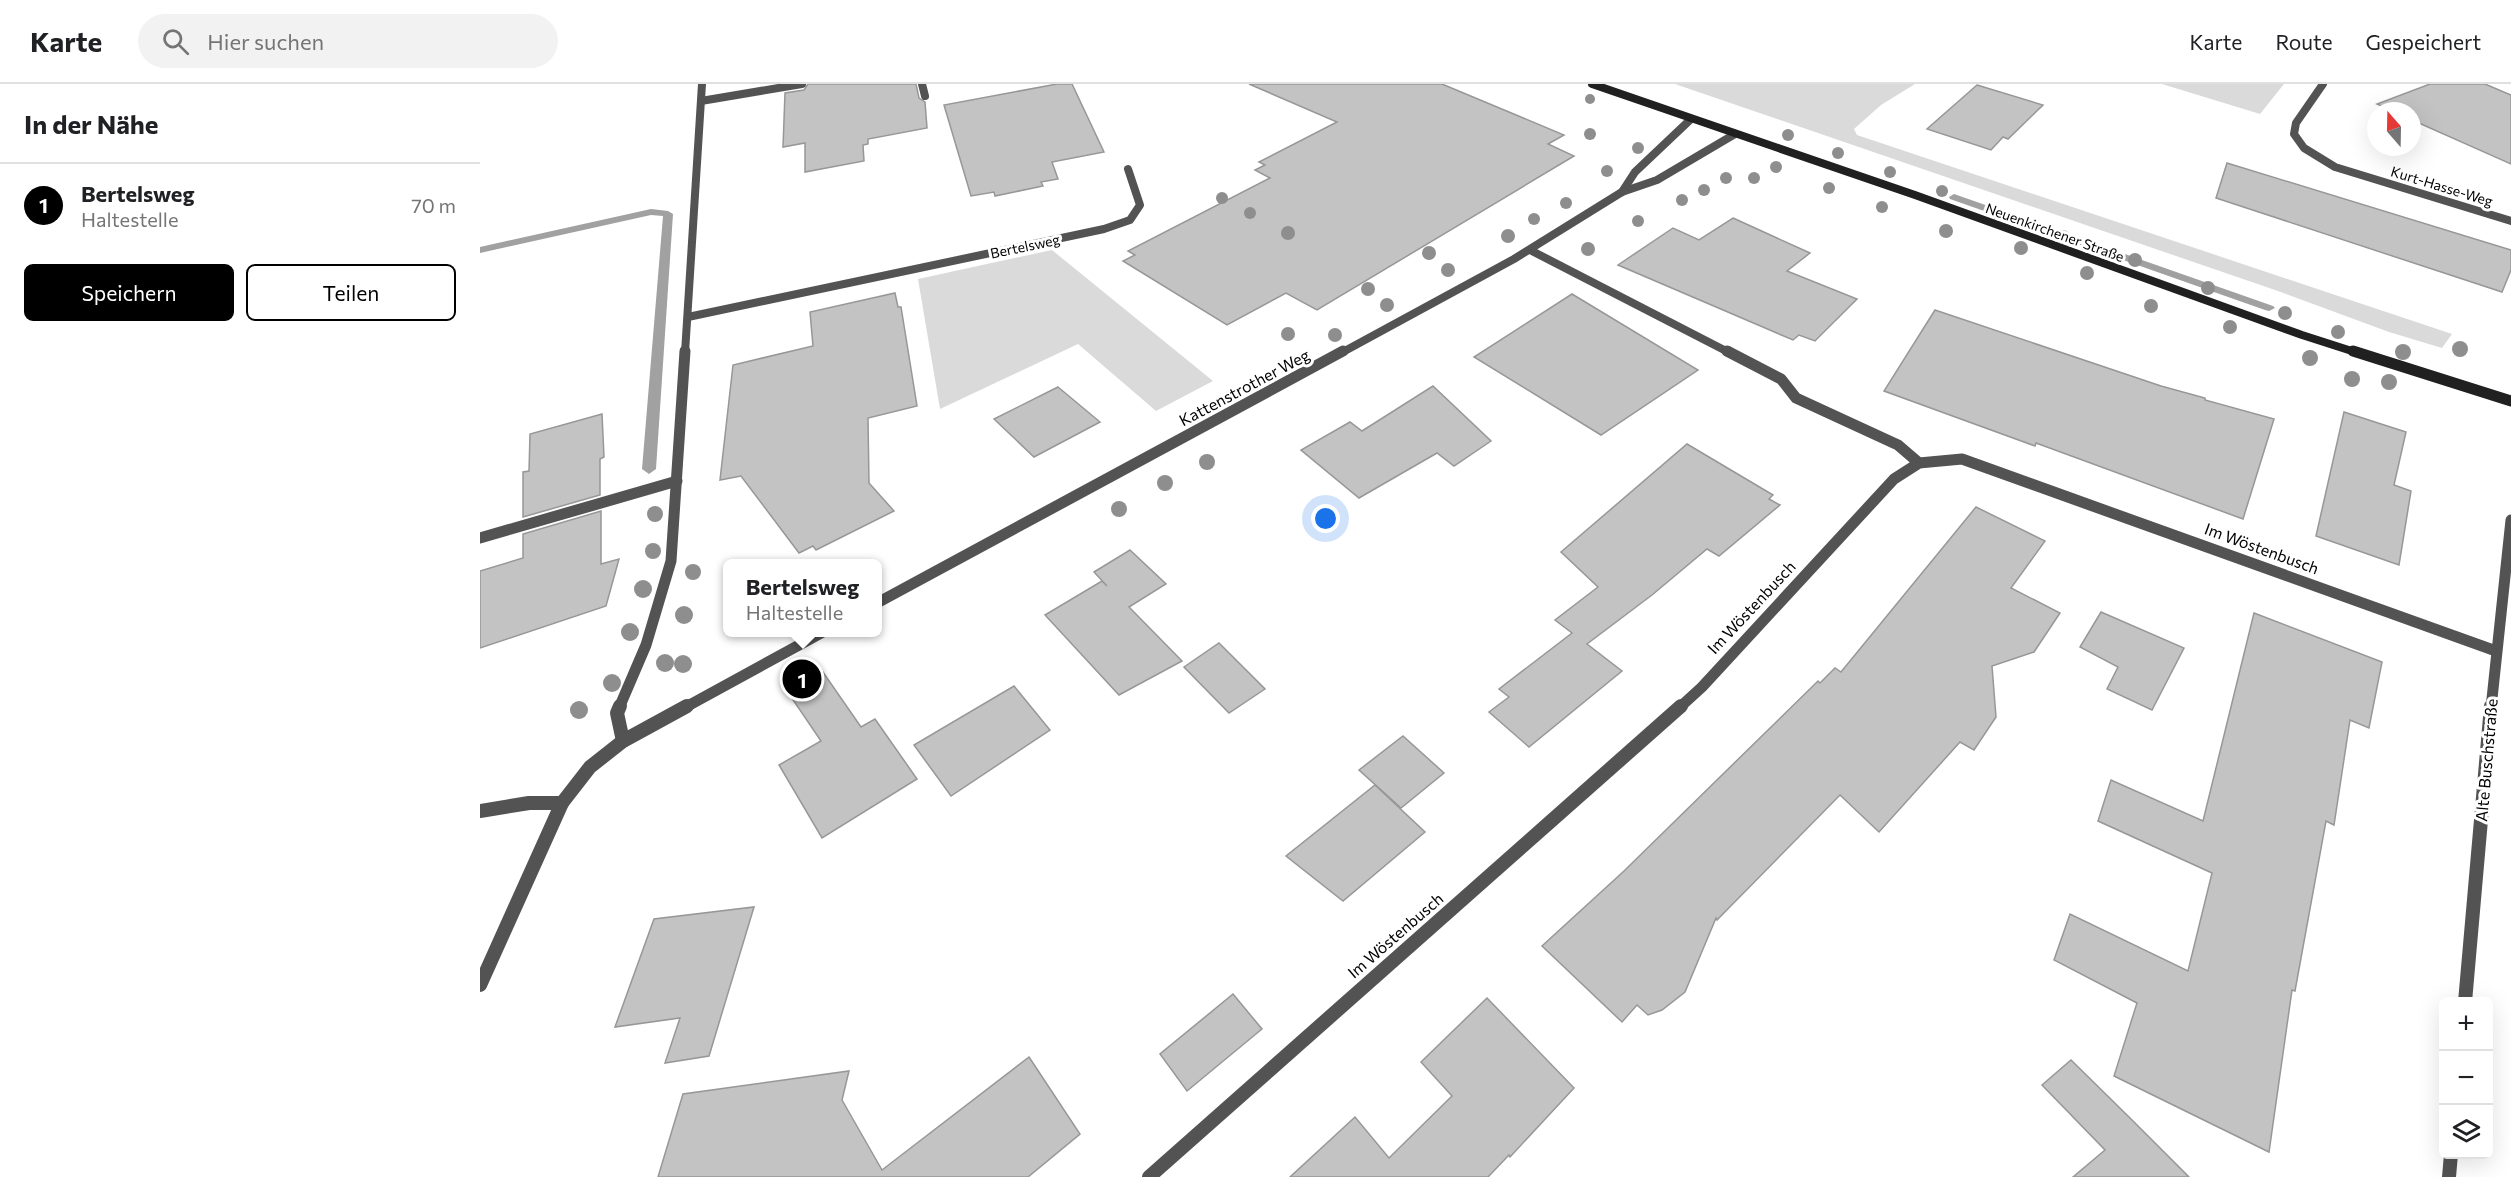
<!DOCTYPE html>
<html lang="de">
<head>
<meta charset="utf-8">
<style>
  body { margin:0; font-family:Commissioner,sans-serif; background:#f2f2f2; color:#202124 }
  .controls { position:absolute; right:18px; bottom:18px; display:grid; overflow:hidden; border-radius:9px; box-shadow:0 6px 24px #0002 }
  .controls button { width:54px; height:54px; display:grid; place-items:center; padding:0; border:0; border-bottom:2px solid #e0e0e0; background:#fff; color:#202124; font:30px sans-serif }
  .compass { position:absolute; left:1887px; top:18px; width:54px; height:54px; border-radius:50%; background:#fff; box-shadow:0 6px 24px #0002; rotate:340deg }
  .you { position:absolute; left:846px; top:435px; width:21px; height:21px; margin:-15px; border:4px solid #fff; border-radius:50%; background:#1a73e8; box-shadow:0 0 0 9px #1a73e833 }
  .badge { display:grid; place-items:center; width:39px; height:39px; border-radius:50%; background:#000; color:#fff; font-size:20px; font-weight:700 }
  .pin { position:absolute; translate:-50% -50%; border:3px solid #fff; box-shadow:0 2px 6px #0006 }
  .popup { position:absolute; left:243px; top:475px; width:159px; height:78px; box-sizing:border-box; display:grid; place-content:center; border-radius:9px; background:#fff; filter:drop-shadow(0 2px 4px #0005); font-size:20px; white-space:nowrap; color:#757577 }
  .popup b { font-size:22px; color:#202124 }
  .popup::after { content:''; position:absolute; left:50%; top:100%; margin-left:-12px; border:12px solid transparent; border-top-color:#fff }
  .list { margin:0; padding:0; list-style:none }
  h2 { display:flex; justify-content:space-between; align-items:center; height:78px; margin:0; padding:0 24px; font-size:26px }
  h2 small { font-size:20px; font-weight:400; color:#757577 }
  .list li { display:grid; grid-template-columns:39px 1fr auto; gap:18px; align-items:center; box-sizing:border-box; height:84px; padding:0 24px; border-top:2px solid #e0e0e0 }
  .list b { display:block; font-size:22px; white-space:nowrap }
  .list p { margin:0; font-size:20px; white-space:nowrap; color:#757577 }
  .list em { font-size:20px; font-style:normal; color:#757577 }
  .actions { display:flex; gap:12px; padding:18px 24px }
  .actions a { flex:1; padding:14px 0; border:2px solid #000; border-radius:9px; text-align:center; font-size:21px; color:#000 }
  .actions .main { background:#000; color:#fff }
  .icon { flex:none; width:33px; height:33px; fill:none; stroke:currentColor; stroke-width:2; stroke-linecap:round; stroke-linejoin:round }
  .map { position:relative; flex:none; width:2031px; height:1093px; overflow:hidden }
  header { display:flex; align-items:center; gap:36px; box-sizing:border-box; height:84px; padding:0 30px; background:#fff; border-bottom:2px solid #e0e0e0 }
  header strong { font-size:28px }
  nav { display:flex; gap:33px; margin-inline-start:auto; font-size:21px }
  .search { width:420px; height:54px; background:#f2f2f2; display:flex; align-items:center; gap:15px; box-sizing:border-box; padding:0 21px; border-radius:33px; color:#757577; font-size:22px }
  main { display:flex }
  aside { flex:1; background:#fff }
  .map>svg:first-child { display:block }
</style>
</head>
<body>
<header>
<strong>Karte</strong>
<div class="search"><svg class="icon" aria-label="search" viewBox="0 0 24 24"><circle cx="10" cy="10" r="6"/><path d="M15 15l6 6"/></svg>Hier suchen</div>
<nav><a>Karte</a><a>Route</a><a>Gespeichert</a></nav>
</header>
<main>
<aside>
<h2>In der Nähe<small></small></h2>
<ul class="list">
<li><span class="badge">1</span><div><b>Bertelsweg</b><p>Haltestelle</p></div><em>70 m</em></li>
</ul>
<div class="actions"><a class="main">Speichern</a><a>Teilen</a></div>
</aside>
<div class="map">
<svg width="2031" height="1093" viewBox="0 0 2031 1093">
  <rect width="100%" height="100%" fill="#fff"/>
  <!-- green -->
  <g fill="#dadada">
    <path d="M1195,0H1435L1401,21L1374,45L1377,51L1972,250L1962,264L1909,248L1798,207Z"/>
    <path d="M1682,0H1804L1780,30Z"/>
    <path d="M572,166L733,297L676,327L598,260L460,325L438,195Z"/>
  </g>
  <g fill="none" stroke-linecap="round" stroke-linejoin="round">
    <!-- stream -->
    <g fill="#a1a1a1" fill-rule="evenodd">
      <path d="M1474,110L1793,222L1795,224L1789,227L1785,226L1470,115L1469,113Z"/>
      <path d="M171,125L188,127L193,130L176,385L169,390L162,385L183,132L171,131L0,169V163Z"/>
    </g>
  </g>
  <!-- building -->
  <g fill="#c3c3c3" stroke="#979797" stroke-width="1.5">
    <path d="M328,0H436L439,14L445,18L447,44L388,55V60L383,61L384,77L325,88V59L303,63L305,9L324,6Z"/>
    <path d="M577,0H592L624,68L572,78L578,95L561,98L563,102L515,112L514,108L491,112L464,21Z"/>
    <path d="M769,0H962L1084,51L1068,60L1094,72L837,226L806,209L747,241L643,177L655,171L648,167L790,94L775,86L785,81L779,78L857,38Z"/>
    <path d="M1950,0H2005L2031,11V80L1932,36V27H1913L1897,20Z"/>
    <path d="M1497,1L1563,21L1528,55L1523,53L1511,66L1447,45Z"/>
    <path d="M1747,79L2031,166V186L2022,208L1736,114Z"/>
    <path d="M1253,134L1330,169L1307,187L1377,215L1335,257L1319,251L1313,256L1138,181L1193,144L1219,156Z"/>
    <path d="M415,209L418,223H421L437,322L388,334L389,399L414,427L336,466L333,462L319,469L261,392L240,396L253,281L333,262L330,228Z"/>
    <path d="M1092,210L1218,286L1121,351L994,273Z"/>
    <path d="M1455,226L1681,302L1725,314V316L1794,335L1763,435L1556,359L1555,362L1404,307Z"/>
    <path d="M953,302L1011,357L974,382L957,369L879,414L821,366L870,338L882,347Z"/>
    <path d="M578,303L620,338L554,373L514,335Z"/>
    <path d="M1864,328L1926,348L1914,401L1931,407L1919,481L1836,452Z"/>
    <path d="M122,330L124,373L120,375V411L43,433V388L49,387L50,350Z"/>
    <path d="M1207,360L1293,411L1289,415L1300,421L1239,472L1227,465L1172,511L1107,560L1142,587L1049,663L1009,628L1029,613L1019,605L1092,549L1075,536L1118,503L1081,468Z"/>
    <path d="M1496,423L1565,457L1531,504L1580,529L1554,568L1512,582L1516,633L1494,666L1480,658L1399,748L1360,711L1237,836L1236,834L1205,908L1182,926L1168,931L1157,921L1142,938L1062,862L1144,787L1338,597L1340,599L1355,584L1361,588Z"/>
    <path d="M121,427V480L139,475L126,522L0,564V487L43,474V450Z"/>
    <path d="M650,466L686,500L649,523L702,577L639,611L565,531L622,497L627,502L614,488Z"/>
    <path d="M1621,528L1704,564L1672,626L1627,605L1638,583L1600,563Z"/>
    <path d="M1774,529L1902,578L1889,644L1870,636L1854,741L1846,737L1815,907L1812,906L1789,1068L1634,992L1657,919L1574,876L1590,830L1708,887L1732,789L1618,737L1631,696L1723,737Z"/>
    <path d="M739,559L785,605L749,629L704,583Z"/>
    <path d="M338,581L381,643L395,635L437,695L342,754L299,681L341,657L303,601Z"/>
    <path d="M534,602L570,646L471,712L434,661Z"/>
    <path d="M923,652L964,689L921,724L879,686Z"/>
    <path d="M895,701L945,748L863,817L806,772Z"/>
    <path d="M274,823L229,972L185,979L200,934L135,943L174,835Z"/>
    <path d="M753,910L782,945L707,1007L680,970Z"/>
    <path d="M1007,914L1094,1004L1030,1073L1029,1071L1008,1093H810L875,1033L909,1074L972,1012L941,978Z"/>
    <path d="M549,973L600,1050L548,1093H178L203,1010L369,987L362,1016L402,1086Z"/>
    <path d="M1591,976L1649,1033L1709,1093H1593L1625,1066L1562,1001Z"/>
  </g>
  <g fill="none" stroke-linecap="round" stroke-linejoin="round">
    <!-- service-far1 -->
    <g stroke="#535353" stroke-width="8">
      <path d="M442,0L445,12"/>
      <path d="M221,17L322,0"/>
      <path d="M1050,166L1250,269"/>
    </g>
    <!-- service -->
    <g stroke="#535353" stroke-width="11">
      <path d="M1247,267L1301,295L1316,314L1418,361L1439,379"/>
      <path d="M0,454L197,397"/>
    </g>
    <!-- minor-far2 -->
    <g stroke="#535353" stroke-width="8">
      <path d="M1843,0L1816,39L1814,50L1824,64L1855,83L2031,137"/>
      <path d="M1142,108L1155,88L1211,35"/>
      <path d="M208,233L624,145L650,136L660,121L648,85"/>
      <path d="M205,269L222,0"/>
      <path d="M861,269L1034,175L1142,108L1177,96L1255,50"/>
    </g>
    <!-- minor-far1 -->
    <g stroke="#535353" stroke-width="11">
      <path d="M397,519L863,267"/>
      <path d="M139,624L166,561L191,477L205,267"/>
      <path d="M204,624L343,548"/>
      <path d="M1199,624L1222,603L1414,395L1439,379L1482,375L2016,567"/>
      <path d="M2011,624L2031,436"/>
    </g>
    <!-- minor -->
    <g stroke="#535353" stroke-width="14">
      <path d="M140,622L137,629L143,657"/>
      <path d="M0,727L49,719H82"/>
      <path d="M0,901L82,719L110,683L143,657L207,622"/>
      <path d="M1985,918L2011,622"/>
      <path d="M669,1093L1201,622"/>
      <path d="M1969,1093L1971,1070"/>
    </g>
    <!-- secondary-far1 -->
    <path stroke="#202020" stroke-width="8" d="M1112,0L1435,111L1822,251L1878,269"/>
    <!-- secondary -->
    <path stroke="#202020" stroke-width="11" d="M1873,267L2031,317"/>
  </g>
  <!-- trees -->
  <g fill="#8e8e8e">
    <circle cx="1110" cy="15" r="5"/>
    <circle cx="1110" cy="50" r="6"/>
    <circle cx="1308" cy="51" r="6"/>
    <circle cx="1158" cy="64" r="6"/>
    <circle cx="1358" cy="69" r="6"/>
    <circle cx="1296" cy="83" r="6"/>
    <circle cx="1127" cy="87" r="6"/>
    <circle cx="1410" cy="88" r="6"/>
    <circle cx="1246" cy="94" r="6"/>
    <circle cx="1274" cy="94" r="6"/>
    <circle cx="1349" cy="104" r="6"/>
    <circle cx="1224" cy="106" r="6"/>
    <circle cx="1462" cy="107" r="6"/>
    <circle cx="742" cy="114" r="6"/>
    <circle cx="1202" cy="116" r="6"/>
    <circle cx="1086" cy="119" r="6"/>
    <circle cx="1402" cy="123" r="6"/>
    <circle cx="770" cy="129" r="6"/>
    <circle cx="1518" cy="130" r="6"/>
    <circle cx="1054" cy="135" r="6"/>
    <circle cx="1158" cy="137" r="6"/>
    <circle cx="1466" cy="147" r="7"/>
    <circle cx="808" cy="149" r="7"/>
    <circle cx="1028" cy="152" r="7"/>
    <circle cx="1583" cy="153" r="7"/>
    <circle cx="1541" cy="164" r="7"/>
    <circle cx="1108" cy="165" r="7"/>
    <circle cx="949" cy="169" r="7"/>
    <circle cx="1655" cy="176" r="7"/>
    <circle cx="968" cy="186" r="7"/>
    <circle cx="1607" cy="189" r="7"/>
    <circle cx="1728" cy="204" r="7"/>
    <circle cx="888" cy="205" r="7"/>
    <circle cx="907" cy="221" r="7"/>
    <circle cx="1671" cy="222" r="7"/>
    <circle cx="1805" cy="229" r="7"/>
    <circle cx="1750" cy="243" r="7"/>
    <circle cx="1858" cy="248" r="7"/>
    <circle cx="808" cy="250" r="7"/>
    <circle cx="855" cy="251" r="7"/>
    <circle cx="1980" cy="265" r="8"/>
    <circle cx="1923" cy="268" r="8"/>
    <circle cx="1830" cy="274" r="8"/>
    <circle cx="1872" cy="295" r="8"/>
    <circle cx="1909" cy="298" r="8"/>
    <circle cx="727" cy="378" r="8"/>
    <circle cx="685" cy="399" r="8"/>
    <circle cx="639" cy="425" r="8"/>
    <circle cx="175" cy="430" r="8"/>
    <circle cx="173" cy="467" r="8"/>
    <circle cx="213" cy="488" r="8"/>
    <circle cx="163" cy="505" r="9"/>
    <circle cx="204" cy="531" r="9"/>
    <circle cx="150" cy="548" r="9"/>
    <circle cx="185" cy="579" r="9"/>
    <circle cx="203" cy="580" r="9"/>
    <circle cx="132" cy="599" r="9"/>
    <circle cx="99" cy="626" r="9"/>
  </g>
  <g text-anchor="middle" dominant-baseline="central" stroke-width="6" stroke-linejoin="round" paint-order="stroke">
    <!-- far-street labels -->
    <g font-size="14" fill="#000" stroke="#fff">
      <text transform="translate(1962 102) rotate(17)">Kurt-Hasse-Weg</text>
      <text transform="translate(1575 148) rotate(20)">Neuenkirchener Straße</text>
      <text transform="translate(545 162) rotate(-12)">Bertelsweg</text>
    </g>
    <!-- street labels -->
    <g font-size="16" fill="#000" stroke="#fff">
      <text transform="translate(764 303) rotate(-28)">Kattenstrother Weg</text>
      <text transform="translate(1782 464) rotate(20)">Im Wöstenbusch</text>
      <text transform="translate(1271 523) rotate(-47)">Im Wöstenbusch</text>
      <text transform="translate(2006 676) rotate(-85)">Alte Buschstraße</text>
      <text transform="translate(915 851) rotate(-41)">Im Wöstenbusch</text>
    </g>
  </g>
</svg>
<div class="controls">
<button>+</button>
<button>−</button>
<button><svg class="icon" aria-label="layers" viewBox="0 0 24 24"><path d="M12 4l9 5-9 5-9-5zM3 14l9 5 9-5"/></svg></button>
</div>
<svg class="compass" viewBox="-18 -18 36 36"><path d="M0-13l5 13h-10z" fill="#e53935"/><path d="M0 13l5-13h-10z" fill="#757577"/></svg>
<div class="you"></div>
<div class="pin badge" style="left:322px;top:595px">1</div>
<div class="popup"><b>Bertelsweg</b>Haltestelle</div>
</div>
</main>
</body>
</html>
